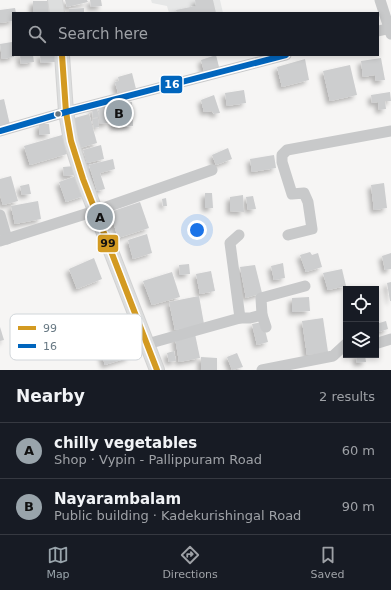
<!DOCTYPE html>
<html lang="en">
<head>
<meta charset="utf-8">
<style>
  body { margin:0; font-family:"DejaVu Sans",sans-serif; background:#242831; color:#f1f3f6 }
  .controls { position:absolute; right:12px; bottom:12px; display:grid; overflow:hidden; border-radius:0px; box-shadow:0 2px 6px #0003 }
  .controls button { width:36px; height:36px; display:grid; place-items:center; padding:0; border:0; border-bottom:1px solid #363941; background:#171b24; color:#f1f3f6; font:20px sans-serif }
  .you { position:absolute; left:197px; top:230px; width:14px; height:14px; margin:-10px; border:3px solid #fff; border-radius:50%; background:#1a73e8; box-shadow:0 0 0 6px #1a73e833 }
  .badge { display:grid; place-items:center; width:26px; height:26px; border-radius:50%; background:#99a4ab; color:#111; font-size:13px; font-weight:700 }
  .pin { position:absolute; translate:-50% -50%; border:2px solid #fff; box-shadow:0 1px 4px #0006 }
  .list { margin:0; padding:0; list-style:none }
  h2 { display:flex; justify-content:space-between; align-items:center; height:52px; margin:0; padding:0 16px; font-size:17px }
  h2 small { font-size:13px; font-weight:400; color:#9ea1a6 }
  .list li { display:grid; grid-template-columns:26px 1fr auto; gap:12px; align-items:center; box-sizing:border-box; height:56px; padding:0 16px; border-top:1px solid #363941 }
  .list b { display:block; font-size:15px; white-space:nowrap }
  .list p { margin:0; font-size:13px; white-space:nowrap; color:#9ea1a6 }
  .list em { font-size:13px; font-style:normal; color:#9ea1a6 }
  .icon { flex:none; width:22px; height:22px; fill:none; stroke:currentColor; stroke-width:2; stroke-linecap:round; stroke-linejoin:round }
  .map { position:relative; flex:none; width:391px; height:370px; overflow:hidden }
  .search { position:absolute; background:#171b24; box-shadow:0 2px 6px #0003; left:12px; right:12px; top:12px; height:44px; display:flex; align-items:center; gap:10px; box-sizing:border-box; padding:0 14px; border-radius:0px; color:#9ea1a6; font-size:15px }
  .sheet { height:164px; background:#171b24 }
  nav { display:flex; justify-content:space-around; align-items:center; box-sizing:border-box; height:56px; border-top:1px solid #363941; background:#171b24; font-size:11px; color:#9ea1a6 }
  nav a { display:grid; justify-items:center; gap:2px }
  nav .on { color:#99a4ab }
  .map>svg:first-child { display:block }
</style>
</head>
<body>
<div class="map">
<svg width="391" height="370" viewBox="0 0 391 370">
  <defs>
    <filter id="shadow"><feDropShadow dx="-3.5" dy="3.5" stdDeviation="2" flood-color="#0004"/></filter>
  </defs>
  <rect width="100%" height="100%" fill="#f6f5f4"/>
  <!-- built -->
  <path fill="#e6e7e7" d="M151,0H220L223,13H169L167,6L152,3Z"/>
  <!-- building -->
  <g fill="#cdcecf" filter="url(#shadow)">
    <path d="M65,0H87L88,2L67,7Z"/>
    <path d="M90,0H101L102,6L91,7Z"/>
    <path d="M195,0H213L216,13H177L176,10L196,6Z"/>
    <path d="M33,1H48L49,13H33Z"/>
    <path d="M15,8L16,13H13V21L0,23V10Z"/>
    <path d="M84,8V13H69V9Z"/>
    <path d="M12,42L14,57L2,59L0,44Z"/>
    <path d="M20,55H33L34,62L21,64Z"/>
    <path d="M40,55H54L55,62L41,63Z"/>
    <path d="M216,55L220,71L205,75L201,60Z"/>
    <path d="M381,58L385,80L376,81L375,75L363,77L361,61Z"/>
    <path d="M305,59L309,80L282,87L277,67Z"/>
    <path d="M350,65L357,95L330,101L323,71Z"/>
    <path d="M132,73L136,89L118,93L115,82L119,81L118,77Z"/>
    <path d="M244,90L246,103L227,106L225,93Z"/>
    <path d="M390,92L391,101H385L386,109L379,110L378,102L372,103L371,95Z"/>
    <path d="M214,95L220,113L214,114L212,111L204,112L201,100Z"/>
    <path d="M4,99L10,125L0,127V100Z"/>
    <path d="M132,102L133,126L113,127L112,103Z"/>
    <path d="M99,107H108L109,123L100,124Z"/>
    <path d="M97,108L99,117L93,118L92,109Z"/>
    <path d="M89,114L97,143L80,148L71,119Z"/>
    <path d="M98,118L99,127L94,128L92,119Z"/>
    <path d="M39,124H49L50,134L39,135Z"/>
    <path d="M62,135L67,154L30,165L24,146Z"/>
    <path d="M101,145L104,159L87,163L83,150Z"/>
    <path d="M228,148L232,159L216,165L212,155Z"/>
    <path d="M274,155L276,168L252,172L250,159Z"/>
    <path d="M113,159L115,169L100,173L105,189L97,191L89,165Z"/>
    <path d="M75,166L76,175L64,176L63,167Z"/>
    <path d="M79,175L86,195L66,202L59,182Z"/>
    <path d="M11,176L18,201L3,205L0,195V179Z"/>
    <path d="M384,183L387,208L374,210L371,185Z"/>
    <path d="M29,184L31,194L22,195L20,186Z"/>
    <path d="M205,193H212L213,208H205Z"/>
    <path d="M243,195L244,212L230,211V197Z"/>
    <path d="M253,196L256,209L248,210L246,197Z"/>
    <path d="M166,198L167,206H163L162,199Z"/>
    <path d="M38,201L41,219L15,224L11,206Z"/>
    <path d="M140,202L149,228L118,238L110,212Z"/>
    <path d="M147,234L152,253L133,259L128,240Z"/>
    <path d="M310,252L312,255L318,253L322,267L306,272L300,255Z"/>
    <path d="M391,253V269L385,270L382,256Z"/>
    <path d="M94,258L102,279L77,289L69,269Z"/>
    <path d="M283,263L285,278L274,280L271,266Z"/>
    <path d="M189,264L190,274L180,275L179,265Z"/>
    <path d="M255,265L262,293L246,298L240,267Z"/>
    <path d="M342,269L346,286L328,290L323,273Z"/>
    <path d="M211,271L215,291L200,294L196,274Z"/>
    <path d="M172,272L180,297L152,305L143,281Z"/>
    <path d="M391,282V301H390L387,283Z"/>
    <path d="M199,296L204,324L175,330L169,302Z"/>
    <path d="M309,297L310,311L292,312V298Z"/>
    <path d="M323,318L328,352L307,355L302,321Z"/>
    <path d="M386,321L388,329L379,332L376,324Z"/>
    <path d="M263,322L268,342L257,345L252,324Z"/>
    <path d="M0,327L4,340L0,341Z"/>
    <path d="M123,334L130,357L105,365L98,342Z"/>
    <path d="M195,334L200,358L179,362L175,337Z"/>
    <path d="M174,351L176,361L169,362L167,353Z"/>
    <path d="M237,353L243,367L232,370L227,357Z"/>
    <path d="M356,355H365L366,362L357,363Z"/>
    <path d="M201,357L217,358V370H201Z"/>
  </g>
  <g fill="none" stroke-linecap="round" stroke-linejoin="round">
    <!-- major casing -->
    <g stroke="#d2d2d2" stroke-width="16">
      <g id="major">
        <path d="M55,0L57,13"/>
        <path d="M62,55L66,112L71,141L83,179L157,370"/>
      </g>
    </g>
    <!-- minor -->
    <g stroke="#c8c9ca" stroke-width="11">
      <path d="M380,0L391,34"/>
      <path d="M378,31L391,28"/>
      <path d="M0,131L66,112L286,55"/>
      <path d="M0,215L7,239"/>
      <path d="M288,235L312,229L308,202L304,193L292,194L282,162V155L287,150L391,131"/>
      <path d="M0,241L95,211L212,170"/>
      <path d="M262,315L261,298L305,286"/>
      <path d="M240,318H250L262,315L266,327"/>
      <path d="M376,342L378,343L391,339"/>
      <path d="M147,344L240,318L230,243L239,235"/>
      <path d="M262,370L333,356L346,344"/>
    </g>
    <!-- major -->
    <use href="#major" stroke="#dddede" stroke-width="14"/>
    <!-- bus-1 casing -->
    <g stroke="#fff" stroke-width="9">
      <path id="bus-1" d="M62,55L66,112L71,141L83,179L157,370"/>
    </g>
    <!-- bus-2 casing -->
    <g stroke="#fff" stroke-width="9">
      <path id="bus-2" d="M0,131L66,112L286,55"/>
    </g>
    <!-- bus-1 -->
    <use href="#bus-1" stroke="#d39a21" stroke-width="6"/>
    <!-- bus-2 -->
    <use href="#bus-2" stroke="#0065bd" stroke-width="6"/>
  </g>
  <!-- markers -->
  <circle fill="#677883" stroke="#fff" stroke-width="1.5" cx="58" cy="114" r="3.5"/>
  <!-- legend -->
  <rect x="10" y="314" width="132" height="46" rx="6" fill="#fff" stroke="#d1d6da" stroke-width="1"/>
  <rect x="18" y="326" width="18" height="4" fill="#d39a21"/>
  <rect x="18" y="344" width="18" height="4" fill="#0065bd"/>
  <g font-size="11" fill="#677883">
    <text x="43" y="332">99</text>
    <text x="43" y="350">16</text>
  </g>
  <g stroke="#fff" stroke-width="1.5">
    <rect x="160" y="75" width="23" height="19" rx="4" fill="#0065bd"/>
    <rect x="97" y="234" width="22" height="19" rx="4" fill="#d39a21"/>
  </g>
  <g font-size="11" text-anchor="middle" font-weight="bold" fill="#fff">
    <text x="172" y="88">16</text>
  </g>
  <g font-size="11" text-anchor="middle" font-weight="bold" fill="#111">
    <text x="108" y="247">99</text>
  </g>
</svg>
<div class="controls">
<button><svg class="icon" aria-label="locate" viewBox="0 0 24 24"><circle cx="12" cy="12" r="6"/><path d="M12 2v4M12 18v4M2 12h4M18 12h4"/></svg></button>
<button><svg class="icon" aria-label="layers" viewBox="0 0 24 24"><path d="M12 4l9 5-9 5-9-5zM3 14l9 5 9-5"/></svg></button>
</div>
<div class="you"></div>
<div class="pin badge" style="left:100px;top:217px">A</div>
<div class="pin badge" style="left:119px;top:113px">B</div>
<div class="search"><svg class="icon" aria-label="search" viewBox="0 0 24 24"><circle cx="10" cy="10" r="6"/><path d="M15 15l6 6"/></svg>Search here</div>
</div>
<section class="sheet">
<h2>Nearby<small>2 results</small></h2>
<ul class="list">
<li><span class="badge">A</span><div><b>chilly vegetables</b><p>Shop · Vypin - Pallippuram Road</p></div><em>60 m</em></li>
<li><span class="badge">B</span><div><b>Nayarambalam</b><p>Public building · Kadekurishingal Road</p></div><em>90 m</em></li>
</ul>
</section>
<nav>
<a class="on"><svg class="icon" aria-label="map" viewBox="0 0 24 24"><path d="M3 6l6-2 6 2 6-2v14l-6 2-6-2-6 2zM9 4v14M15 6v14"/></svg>Map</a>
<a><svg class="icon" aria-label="directions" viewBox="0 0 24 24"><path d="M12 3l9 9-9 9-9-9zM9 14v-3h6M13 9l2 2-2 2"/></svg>Directions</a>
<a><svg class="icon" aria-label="saved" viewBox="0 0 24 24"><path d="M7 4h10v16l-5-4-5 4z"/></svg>Saved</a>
</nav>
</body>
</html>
